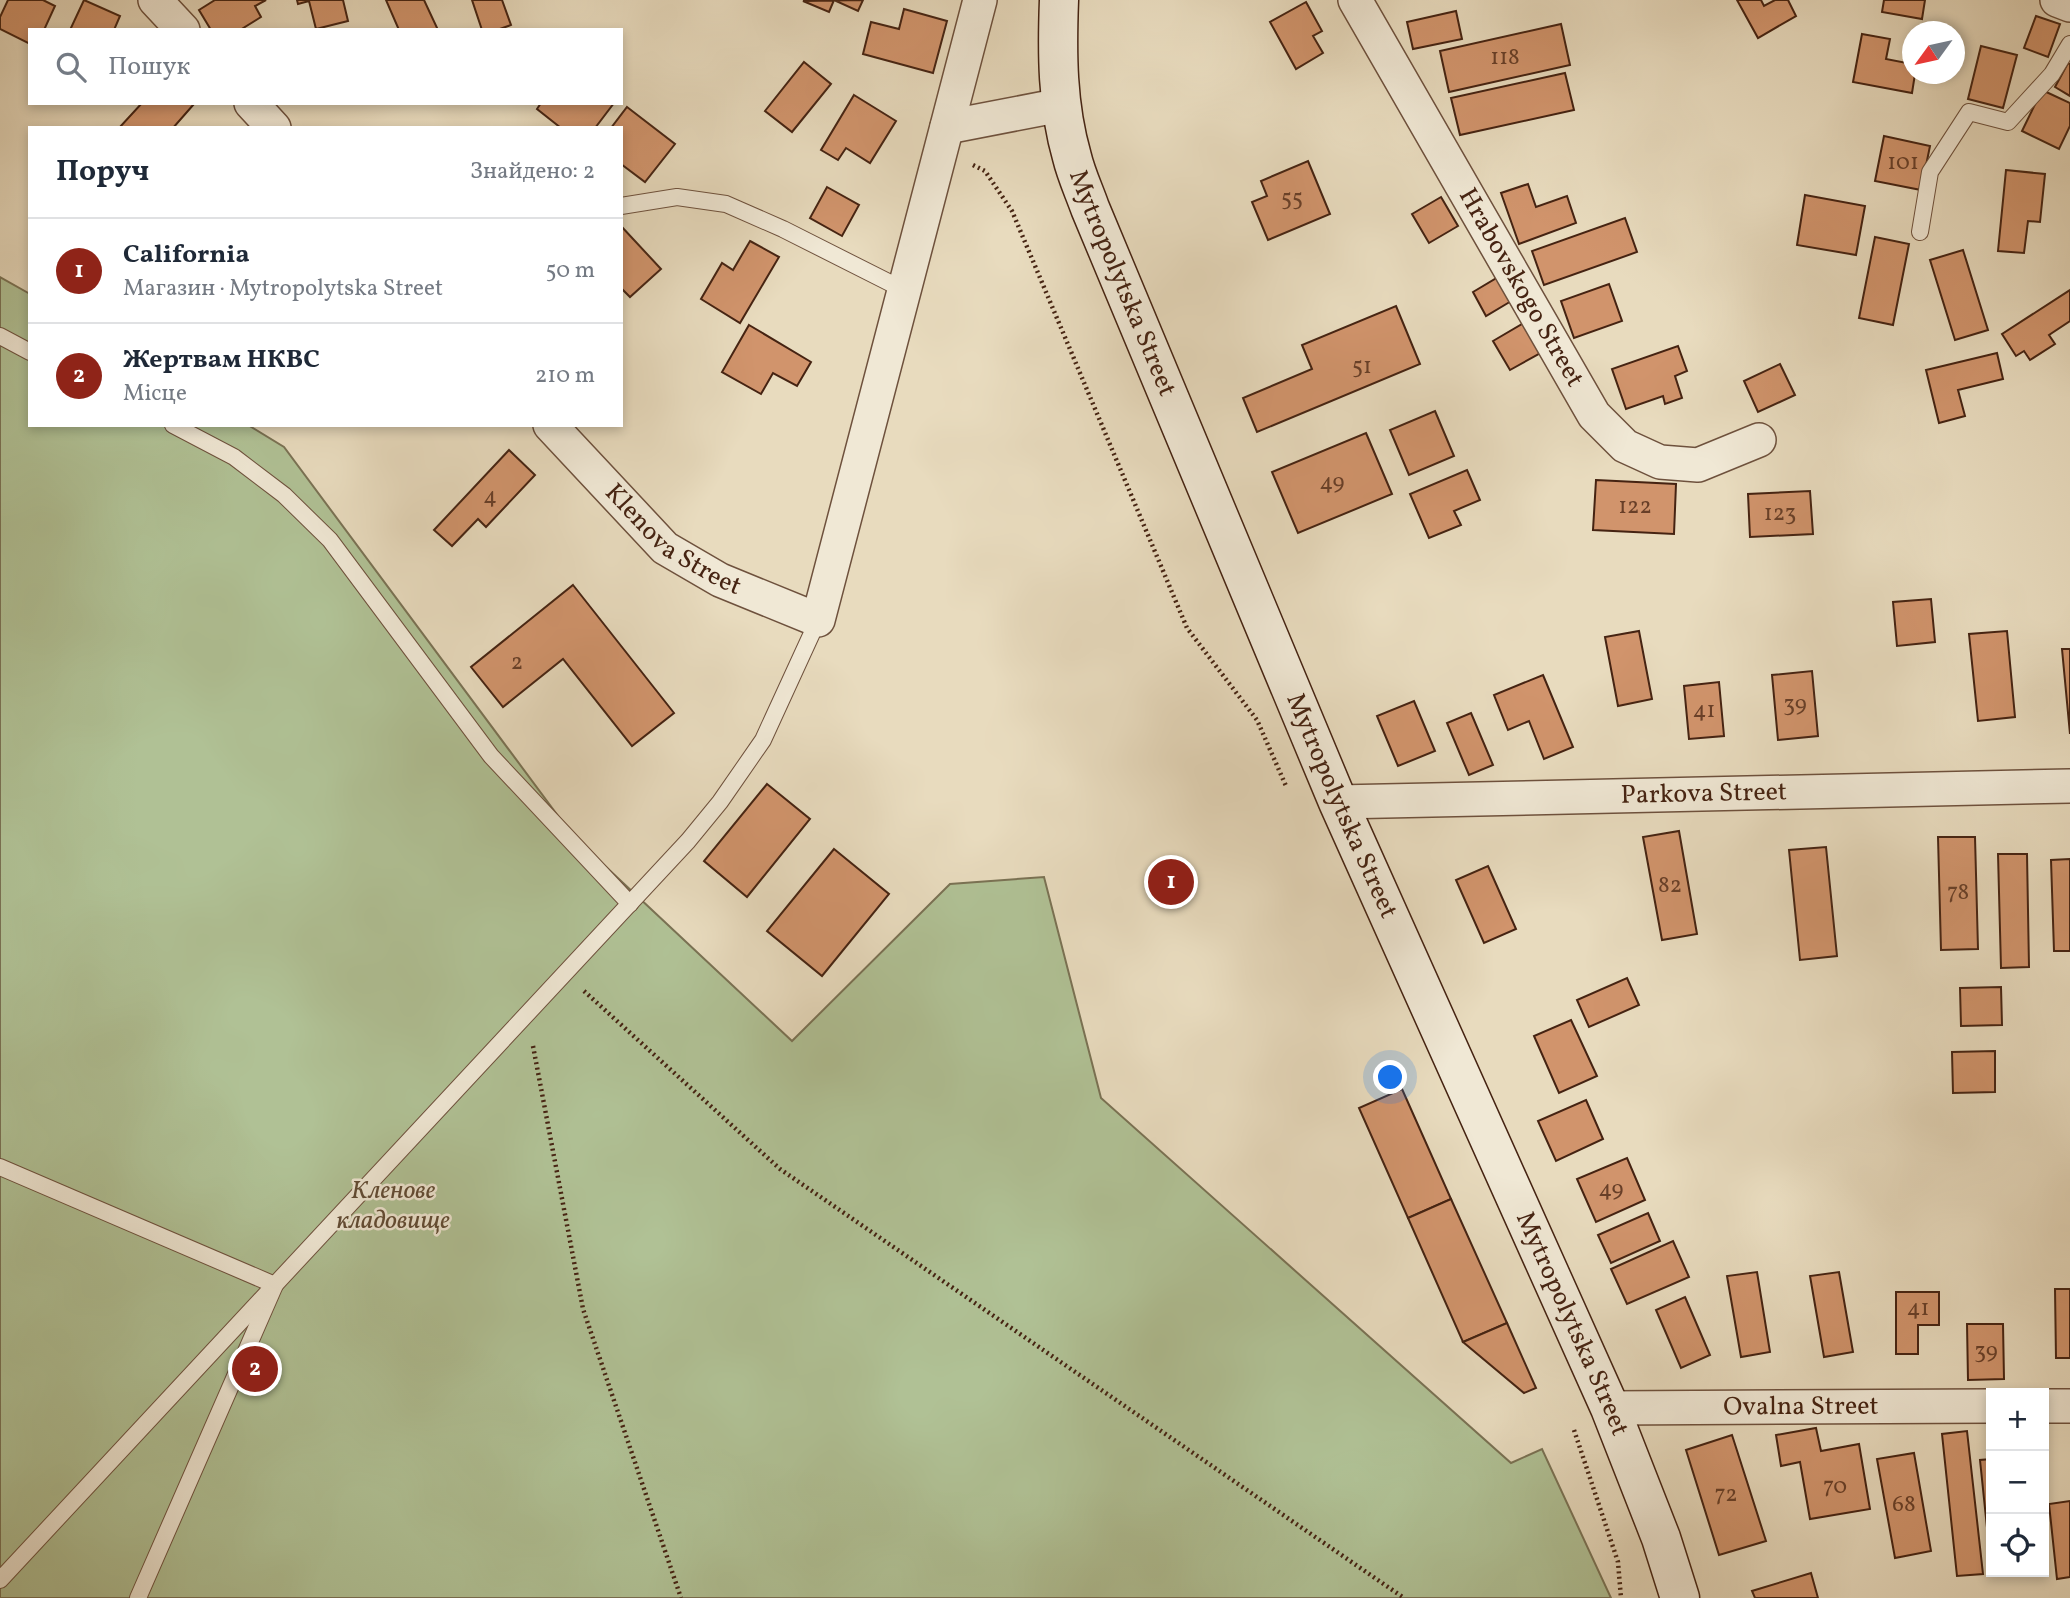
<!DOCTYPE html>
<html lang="uk">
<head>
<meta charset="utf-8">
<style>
  body { margin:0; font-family:Vollkorn,serif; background:#f6f6f7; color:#1f2937 }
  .controls { position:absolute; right:21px; bottom:21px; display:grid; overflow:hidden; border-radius:0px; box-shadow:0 4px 10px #0003 }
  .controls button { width:63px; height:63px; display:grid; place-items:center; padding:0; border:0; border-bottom:2px solid #e0e1e3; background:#fff; color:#1f2937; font:35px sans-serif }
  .compass { position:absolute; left:1902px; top:21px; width:63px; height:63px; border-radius:50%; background:#fff; box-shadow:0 4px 10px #0003; rotate:237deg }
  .you { position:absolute; left:1391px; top:1078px; width:24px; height:24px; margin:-18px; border:5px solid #fff; border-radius:50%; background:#1a73e8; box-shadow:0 0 0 10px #1a73e833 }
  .badge { display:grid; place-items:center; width:46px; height:46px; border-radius:50%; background:#8f2418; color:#fff; font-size:23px; font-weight:700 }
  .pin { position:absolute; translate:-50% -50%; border:4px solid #fff; box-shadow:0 2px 7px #0006 }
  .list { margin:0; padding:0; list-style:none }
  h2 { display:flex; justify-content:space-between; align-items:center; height:91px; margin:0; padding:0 28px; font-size:30px }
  h2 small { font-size:23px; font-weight:400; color:#747a83 }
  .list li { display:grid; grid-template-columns:46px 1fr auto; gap:21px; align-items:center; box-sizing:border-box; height:105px; padding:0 28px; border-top:2px solid #e0e1e3 }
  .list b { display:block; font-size:26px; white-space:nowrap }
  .list p { margin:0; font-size:23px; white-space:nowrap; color:#747a83 }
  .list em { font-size:23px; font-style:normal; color:#747a83 }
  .icon { flex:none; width:38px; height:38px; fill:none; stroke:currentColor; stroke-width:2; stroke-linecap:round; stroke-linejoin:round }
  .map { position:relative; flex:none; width:2070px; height:1598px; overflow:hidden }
  .search { position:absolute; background:#fff; box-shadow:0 4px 10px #0003; left:28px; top:28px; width:595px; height:77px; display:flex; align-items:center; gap:18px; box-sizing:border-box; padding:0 24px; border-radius:0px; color:#747a83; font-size:26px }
  .panel { position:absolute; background:#fff; box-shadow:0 4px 10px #0003; left:28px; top:126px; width:595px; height:301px; border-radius:0px }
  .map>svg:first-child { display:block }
</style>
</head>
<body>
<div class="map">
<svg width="2070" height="1598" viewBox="0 0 2070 1598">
  <rect width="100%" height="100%" fill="#e8dbbe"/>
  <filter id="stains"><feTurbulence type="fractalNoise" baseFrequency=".00286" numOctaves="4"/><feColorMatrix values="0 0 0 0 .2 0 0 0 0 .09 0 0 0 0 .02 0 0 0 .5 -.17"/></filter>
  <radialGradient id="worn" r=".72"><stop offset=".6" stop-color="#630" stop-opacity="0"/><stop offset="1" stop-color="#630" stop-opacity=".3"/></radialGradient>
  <!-- green -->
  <path fill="#b0c195" stroke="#7a7254" stroke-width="2" d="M0,277L30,294V425H248L284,447L573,836L792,1041L950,884L1044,877L1101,1098L1511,1463L1542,1449L1611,1598H0Z"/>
  <!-- building -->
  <g fill="#d1946c" stroke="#452312" stroke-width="2">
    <path d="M8,0H43L55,6L44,30H30V44L0,29V17Z"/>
    <path d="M84,0L120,16L114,30H70Z"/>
    <path d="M215,0H266L255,6L261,17L240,30H211L199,10Z"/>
    <path d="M297,0H343L348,21L316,29L309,1L298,4Z"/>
    <path d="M386,0H424L438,30H399Z"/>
    <path d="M472,0H502L511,25L497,30H482Z"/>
    <path d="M834,0L829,12L803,1L863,0L858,11Z"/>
    <path d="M1737,0H1761L1764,6L1775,0H1788L1796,16L1758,38Z"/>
    <path d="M1884,0H1925L1922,19L1882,12Z"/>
    <path d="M1306,2L1322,31L1313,36L1323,53L1296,69L1270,22Z"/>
    <path d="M904,9L947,21L933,73L863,54L871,22L899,29Z"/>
    <path d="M1456,11L1462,39L1413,49L1407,22Z"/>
    <path d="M2036,16L2060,24L2048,57L2024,48Z"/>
    <path d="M1561,24L1570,65L1449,92L1440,51Z"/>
    <path d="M1862,34L1890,39L1886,59L1912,64V74H1915L1912,93L1853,82Z"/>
    <path d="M1981,46L2017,55L2003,108L1968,99Z"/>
    <path d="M804,62L831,84L792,132L765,111Z"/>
    <path d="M2068,63L2070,64V96L2055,87Z"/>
    <path d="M1565,73L1574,110L1460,135L1451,98Z"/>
    <path d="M2042,90L2070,103V126L2059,149L2022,131Z"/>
    <path d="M854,95L896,121L870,163L846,148L838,160L821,150Z"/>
    <path d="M142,103H193L194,104L173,128H119Z"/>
    <path d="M541,103H614L595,128H561L537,109Z"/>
    <path d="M627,107L675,144L645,182L621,164V128H611Z"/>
    <path d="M1884,136L1930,146L1921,190L1875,181Z"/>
    <path d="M1308,161L1330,214L1268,240L1252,202L1267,196L1261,181Z"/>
    <path d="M2006,170L2045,174L2040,222L2028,221L2024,253L1998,251Z"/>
    <path d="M1528,184L1536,207L1567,196L1576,223L1519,244L1501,193Z"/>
    <path d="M827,187L859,205L842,236L810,218Z"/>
    <path d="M1805,195L1865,206L1856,255L1797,245Z"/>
    <path d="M1441,197L1458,226L1429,243L1412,214Z"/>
    <path d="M1625,218L1637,252L1544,285L1532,251Z"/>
    <path d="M621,226L661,269L630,297L621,288Z"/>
    <path d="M1875,237L1909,244L1893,325L1859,318Z"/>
    <path d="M750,241L779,257L740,323L701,299L722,263L733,270Z"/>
    <path d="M1963,250L1988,330L1955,340L1930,260Z"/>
    <path d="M1500,276L1513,300L1486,316L1473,292Z"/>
    <path d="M1609,284L1622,321L1574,338L1561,301Z"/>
    <path d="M2070,290V321L2049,335L2055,344L2030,360L2024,351L2016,356L2002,334Z"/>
    <path d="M1396,306L1420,364L1257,432L1243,398L1312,369L1302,345Z"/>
    <path d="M1527,321L1544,351L1510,370L1493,341Z"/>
    <path d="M749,325L811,362L797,386L773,373L761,394L722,372Z"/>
    <path d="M1678,346L1687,371L1675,376L1682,398L1665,404L1663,396L1626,409L1612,369Z"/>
    <path d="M1997,353L2003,379L1958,390L1965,416L1939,423L1926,370Z"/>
    <path d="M1780,364L1795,395L1758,412L1744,381Z"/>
    <path d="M1435,411L1454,456L1409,475L1390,430Z"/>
    <path d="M1366,433L1392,494L1298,533L1272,472Z"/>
    <path d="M509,450L535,475L486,527L478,519L452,546L434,530Z"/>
    <path d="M1467,470L1480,500L1454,511L1461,525L1429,538L1410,494Z"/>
    <path d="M1596,480L1676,484L1674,534L1593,530Z"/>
    <path d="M1810,491L1813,534L1750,537L1748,494Z"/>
    <path d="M573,585L674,713L632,746L563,659L503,707L471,667Z"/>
    <path d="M1931,599L1935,642L1897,646L1893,602Z"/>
    <path d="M1639,631L1652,699L1618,706L1605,637Z"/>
    <path d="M2007,631L2015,717L1978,721L1969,634Z"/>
    <path d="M2062,649H2070V734Z"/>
    <path d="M1812,671L1818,736L1778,740L1772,675Z"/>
    <path d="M1543,675L1573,747L1544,759L1529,721L1508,730L1494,695Z"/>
    <path d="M1719,682L1724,736L1689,739L1684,686Z"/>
    <path d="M1414,701L1435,751L1398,766L1377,716Z"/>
    <path d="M1471,713L1493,765L1469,775L1447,723Z"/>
    <path d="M767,784L810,819L747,897L704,861Z"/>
    <path d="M1679,831L1697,934L1662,940L1643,837Z"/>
    <path d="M1938,837H1975L1978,949L1941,950Z"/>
    <path d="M1826,847L1837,956L1800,960L1789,850Z"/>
    <path d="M834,849L889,894L822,976L767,931Z"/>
    <path d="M1998,854H2027L2029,967L2001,968Z"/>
    <path d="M2070,859V951H2054L2051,860Z"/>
    <path d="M1488,866L1516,929L1484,943L1456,880Z"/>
    <path d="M1627,978L1639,1005L1589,1027L1577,1000Z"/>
    <path d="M2001,987L2002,1025L1961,1026L1960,988Z"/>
    <path d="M1571,1020L1597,1076L1559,1093L1534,1036Z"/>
    <path d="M1995,1051V1092L1953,1093L1952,1052Z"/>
    <path d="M1402,1089L1451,1199L1408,1218L1359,1108Z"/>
    <path d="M1586,1100L1603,1139L1556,1161L1538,1121Z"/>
    <path d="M1627,1158L1645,1200L1596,1222L1577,1179Z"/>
    <path d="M1451,1199L1507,1323L1463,1342L1408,1218Z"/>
    <path d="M1648,1213L1660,1241L1611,1263L1598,1235Z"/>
    <path d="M1673,1241L1689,1277L1627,1304L1611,1269Z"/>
    <path d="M1757,1272L1770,1352L1741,1357L1727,1276Z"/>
    <path d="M1839,1272L1853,1352L1824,1357L1810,1276Z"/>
    <path d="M2055,1289H2070V1358H2056Z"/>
    <path d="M1896,1292H1939V1325H1918V1354H1896Z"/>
    <path d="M1685,1297L1710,1355L1681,1368L1656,1310Z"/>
    <path d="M1507,1323L1536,1388L1524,1393L1463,1342Z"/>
    <path d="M1967,1324H2003L2004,1379L1968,1380Z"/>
    <path d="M1816,1428L1821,1451L1859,1444L1870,1509L1810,1519L1800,1462L1781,1466L1776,1435Z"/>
    <path d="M1967,1431L1983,1574L1957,1576L1942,1434Z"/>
    <path d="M1732,1435L1766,1541L1719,1555L1686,1450Z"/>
    <path d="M1914,1453L1931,1551L1895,1558L1877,1459Z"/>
    <path d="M1991,1459V1547H1989L1980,1460Z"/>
    <path d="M2070,1501V1577L2057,1579L2049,1504Z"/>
    <path d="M1811,1573L1818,1598H1755L1752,1591Z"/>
  </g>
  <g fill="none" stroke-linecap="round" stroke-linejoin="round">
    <!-- lane casing -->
    <g stroke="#6e513d" stroke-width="18">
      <g id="lane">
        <path d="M621,206L677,197L726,204L783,229L904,290"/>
        <path d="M1920,232L1930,172L1969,112L2008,122L2052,74L2070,44"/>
        <path d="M0,336L30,352"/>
        <path d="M173,425L234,457L284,495L330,540L491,756L630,904"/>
        <path d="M0,1167L275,1285L138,1598"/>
        <path d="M0,1580L688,841L720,802L763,740L818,620"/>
      </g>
    </g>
    <!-- street casing -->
    <g stroke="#6e513d" stroke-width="36">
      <g id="street">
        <path d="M155,0L183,30"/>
        <path id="s1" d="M1355,0L1594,415L1625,446L1660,462L1698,465L1759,440"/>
        <path d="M2057,0L2070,5"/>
        <path d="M251,103L274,128"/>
        <path d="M947,127L1061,105"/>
        <path id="s2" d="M550,425L665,548L720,580L818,620L980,0"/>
        <path id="s3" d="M1338,802L2070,786"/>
        <path d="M2044,1406H2070"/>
        <path id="s4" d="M1610,1408L1991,1406"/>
      </g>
    </g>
    <!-- secondary casing -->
    <g stroke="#452312" stroke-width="41">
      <g id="secondary">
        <path id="s5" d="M1059,0C1057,53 1057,105 1072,157C1076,174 1084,191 1090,208L1338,802L1610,1408L1661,1538L1680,1598"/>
      </g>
    </g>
    <!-- path -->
    <g stroke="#452312" stroke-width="4.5" stroke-dasharray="2 3.5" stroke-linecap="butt">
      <path d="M973,165L985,171L1012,211L1187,628L1257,720L1286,786"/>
      <path d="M584,991L780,1169L1404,1598"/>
      <path d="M533,1046L583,1309L681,1598"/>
      <path d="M1574,1430L1618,1562L1621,1598"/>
    </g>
    <!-- lane -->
    <use href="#lane" stroke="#f0e8d5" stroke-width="16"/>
    <!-- street -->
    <use href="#street" stroke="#f0e8d5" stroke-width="33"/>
    <!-- secondary -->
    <use href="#secondary" stroke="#f0e8d5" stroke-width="38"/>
  </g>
  <g text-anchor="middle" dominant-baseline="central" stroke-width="5" stroke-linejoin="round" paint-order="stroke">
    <!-- number labels -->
    <g font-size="23" fill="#683f28">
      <text x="1505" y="58">118</text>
      <text x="1903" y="163">101</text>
      <text x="1292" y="199">55</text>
      <text x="1362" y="367">51</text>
      <text x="1332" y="483">49</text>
      <text x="490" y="497">4</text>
      <text x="1635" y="507">122</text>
      <text x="1780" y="514">123</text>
      <text x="517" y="663">2</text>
      <text x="1795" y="705">39</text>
      <text x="1704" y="711">41</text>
      <text x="1670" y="886">82</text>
      <text x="1958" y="893">78</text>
      <text x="1611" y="1190">49</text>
      <text x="1918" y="1309">41</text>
      <text x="1986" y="1352">39</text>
      <text x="1835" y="1487">70</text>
      <text x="1726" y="1495">72</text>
      <text x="1904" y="1505">68</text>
    </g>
    <!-- street labels -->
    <g font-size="26" fill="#452312" stroke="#f0e8d5">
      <text stroke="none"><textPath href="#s5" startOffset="294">Mytropolytska Street</textPath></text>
      <text stroke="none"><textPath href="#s1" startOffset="332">Hrabovskogo Street</textPath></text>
      <text stroke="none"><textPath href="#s2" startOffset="170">Klenova Street</textPath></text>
      <text stroke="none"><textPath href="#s3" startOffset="366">Parkova Street</textPath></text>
      <text stroke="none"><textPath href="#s5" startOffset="861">Mytropolytska Street</textPath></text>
      <text stroke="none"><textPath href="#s5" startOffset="1428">Mytropolytska Street</textPath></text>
      <text stroke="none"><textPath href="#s4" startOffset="191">Ovalna Street</textPath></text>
    </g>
    <!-- park labels -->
    <g font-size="26" font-style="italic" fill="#604a33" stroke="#f0e8d5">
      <text x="393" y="1191">Кленове<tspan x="393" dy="30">кладовище</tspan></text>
    </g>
  </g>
  <rect width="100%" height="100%" filter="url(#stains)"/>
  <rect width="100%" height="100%" fill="url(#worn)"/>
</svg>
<div class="controls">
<button>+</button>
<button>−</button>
<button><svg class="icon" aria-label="locate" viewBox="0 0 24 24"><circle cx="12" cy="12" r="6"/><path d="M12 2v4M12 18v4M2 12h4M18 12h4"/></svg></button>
</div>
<svg class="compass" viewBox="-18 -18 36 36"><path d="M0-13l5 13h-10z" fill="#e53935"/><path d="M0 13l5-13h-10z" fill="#747a83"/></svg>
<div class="you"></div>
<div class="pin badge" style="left:1171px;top:882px">1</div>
<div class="pin badge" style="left:255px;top:1369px">2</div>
<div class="search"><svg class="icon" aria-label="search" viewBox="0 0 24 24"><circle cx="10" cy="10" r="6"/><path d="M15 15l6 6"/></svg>Пошук</div>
<section class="panel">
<h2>Поруч<small>Знайдено: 2</small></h2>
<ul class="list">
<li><span class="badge">1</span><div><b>California</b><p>Магазин · Mytropolytska Street</p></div><em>50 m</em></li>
<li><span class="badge">2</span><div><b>Жертвам НКВС</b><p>Місце</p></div><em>210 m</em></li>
</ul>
</section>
</div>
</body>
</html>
